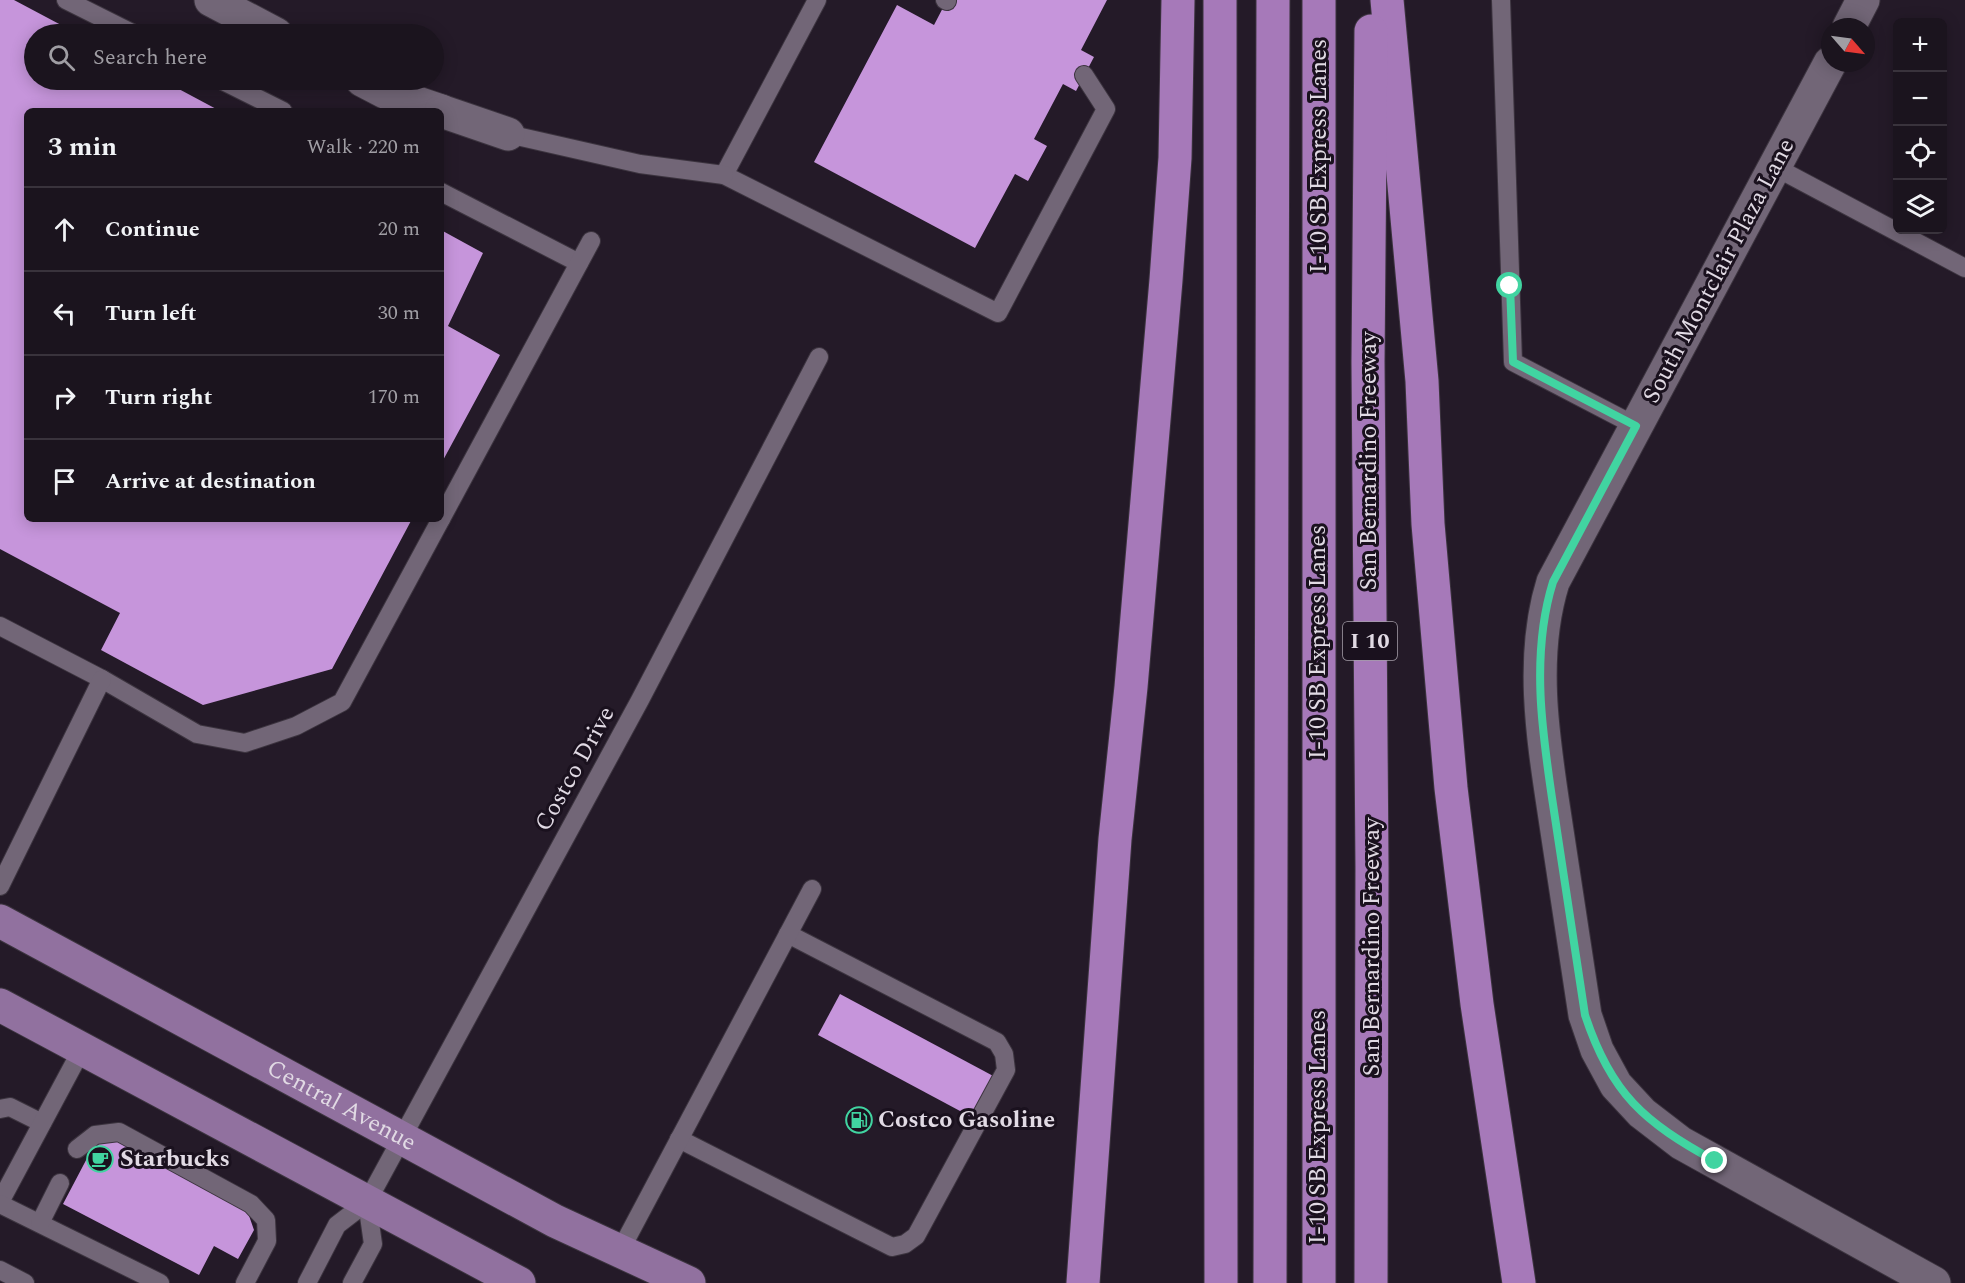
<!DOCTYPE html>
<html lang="en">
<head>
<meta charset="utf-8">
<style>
  body { margin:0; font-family:Spectral,serif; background:#241d27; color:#f1f3f6 }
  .controls { position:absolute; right:18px; top:18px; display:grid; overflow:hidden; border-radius:9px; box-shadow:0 3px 15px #0003 }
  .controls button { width:54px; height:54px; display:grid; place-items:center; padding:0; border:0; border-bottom:2px solid #39333c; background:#1b141e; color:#f1f3f6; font:30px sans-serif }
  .compass { position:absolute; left:1821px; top:18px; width:54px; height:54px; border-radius:50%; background:#1b141e; box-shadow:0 3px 15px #0003; rotate:118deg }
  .stop { position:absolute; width:18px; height:18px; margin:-14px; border:4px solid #41d4a1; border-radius:50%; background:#fff }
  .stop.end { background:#41d4a1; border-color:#fff; box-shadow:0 2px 6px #0008 }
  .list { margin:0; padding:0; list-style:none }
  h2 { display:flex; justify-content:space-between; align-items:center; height:78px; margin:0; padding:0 24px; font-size:26px }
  h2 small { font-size:20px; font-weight:400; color:#a09ea4 }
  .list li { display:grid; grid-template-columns:39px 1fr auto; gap:18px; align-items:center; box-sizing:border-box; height:84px; padding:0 24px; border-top:2px solid #39333c }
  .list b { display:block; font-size:22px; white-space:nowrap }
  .list em { font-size:20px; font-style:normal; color:#a09ea4 }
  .icon { flex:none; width:33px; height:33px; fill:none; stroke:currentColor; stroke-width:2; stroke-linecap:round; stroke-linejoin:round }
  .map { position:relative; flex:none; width:1965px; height:1283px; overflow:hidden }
  .search { position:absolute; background:#1b141e; box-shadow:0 3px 15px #0003; left:24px; top:24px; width:420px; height:66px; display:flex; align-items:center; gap:15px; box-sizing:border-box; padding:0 21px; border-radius:33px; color:#a09ea4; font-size:22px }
  .panel { position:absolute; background:#1b141e; box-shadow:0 3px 15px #0003; left:24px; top:108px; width:420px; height:414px; border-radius:9px }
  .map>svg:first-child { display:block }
</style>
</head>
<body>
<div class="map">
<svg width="1965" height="1283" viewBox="0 0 1965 1283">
  <rect width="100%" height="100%" fill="#241a28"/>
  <!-- building -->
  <g fill="#c695db">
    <path d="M0,0H14L78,34H34V80H162L220,111H27V519H412L332,669L203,705L101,650L120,613L0,549Z"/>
    <path d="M947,0H1107L1081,50L1094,57L1076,91L1063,84L1034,139L1047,146L1028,181L1015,174L975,248L814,162L897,5L934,25Z"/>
    <path d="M441,230L483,253L448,326L500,355L441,464Z"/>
    <path d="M840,994L997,1078L975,1119L818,1035Z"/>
    <path d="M116,1139L246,1207L254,1230L238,1259L214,1246L199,1275L63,1204L94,1145Z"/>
  </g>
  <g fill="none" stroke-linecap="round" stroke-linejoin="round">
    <!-- lane casing -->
    <g stroke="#3c343f" stroke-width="20">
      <g id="lane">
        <path d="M66,0L134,34"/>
        <path d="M817,0L724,175L998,313L1106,109L1084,75"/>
        <path d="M945,0L947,1"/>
        <path d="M1501,0L1513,362L1636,426"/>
        <path d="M221,80L283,111"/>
        <path d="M508,134L640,164L724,175"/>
        <path d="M1775,167L1965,268"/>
        <path d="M441,192L579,263"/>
        <path d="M441,519L591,241"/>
        <path d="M0,626L102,679L197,734L245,743L296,726L342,702L441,519"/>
        <path d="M0,886L102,679"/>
        <path d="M0,1109L10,1107L42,1123"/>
        <path d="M679,1139L892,1247L905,1244L916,1236L1006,1070L1004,1054L997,1042L788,934"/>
        <path d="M77,1149L95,1135L119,1132L251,1204L266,1220L267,1241L245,1283"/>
        <path d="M0,1202L83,1047"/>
        <path d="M0,1204L160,1283"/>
        <path d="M40,1223L60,1183"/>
        <path d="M620,1251L812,889"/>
        <path d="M0,1270L25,1283"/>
        <path d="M307,1283L337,1225L367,1202L640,700L819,357"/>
        <path d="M352,1283L373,1244L367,1202"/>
      </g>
    </g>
    <!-- street casing -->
    <g stroke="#3c343f" stroke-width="35">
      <g id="street">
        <path d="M211,0L276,34"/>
        <path d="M1849,27L1863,0"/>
        <path d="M1830,63L1553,582C1528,662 1545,750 1557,831C1566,892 1576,954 1585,1015L1597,1050L1616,1085L1642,1113L1681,1143L1934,1283"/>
        <path d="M362,80L385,92L441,111"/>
        <path d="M441,111L508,134"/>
      </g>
    </g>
    <!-- primary casing -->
    <g stroke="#3c343f" stroke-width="35">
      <g id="primary">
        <path id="s1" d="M0,921L555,1221L689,1283"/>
        <path d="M0,1005L519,1283"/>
      </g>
    </g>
    <!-- highway casing -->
    <g stroke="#3c343f" stroke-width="35">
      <g id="highway">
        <path d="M1220,0L1221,1283"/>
        <path d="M1387,0L1422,381L1428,524L1451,788L1477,1004L1519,1283"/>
        <path d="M1083,1283L1115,839L1131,687L1166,280L1175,158L1178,0"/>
        <path d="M1270,1283L1273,0"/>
        <path d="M1319,1283V0"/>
        <path d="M1371,1283L1372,867L1368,362L1371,31"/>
      </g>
    </g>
    <!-- lane -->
    <use href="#lane" stroke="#726677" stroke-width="18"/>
    <!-- street -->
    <use href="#street" stroke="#726677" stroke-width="33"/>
    <!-- primary -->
    <use href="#primary" stroke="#91719f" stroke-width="33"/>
    <!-- highway -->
    <use href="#highway" stroke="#a679b9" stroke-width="33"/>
  </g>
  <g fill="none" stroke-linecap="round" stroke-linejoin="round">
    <!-- route -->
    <path stroke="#41d4a1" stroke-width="8" d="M1510,286L1513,362L1636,426L1553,582C1528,662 1545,750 1557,831C1566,892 1576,954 1585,1015C1611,1094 1644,1122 1715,1161"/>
  </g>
  <!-- icons -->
  <defs>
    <g id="fuel-ring" transform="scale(1.35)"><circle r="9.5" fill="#1a111e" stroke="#41d4a1" stroke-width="1.5"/><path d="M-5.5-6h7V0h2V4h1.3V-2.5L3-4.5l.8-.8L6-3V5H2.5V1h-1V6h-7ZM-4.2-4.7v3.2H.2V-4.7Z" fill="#41d4a1"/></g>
    <g id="cafe-ring" transform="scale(1.35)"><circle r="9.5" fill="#1a111e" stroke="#41d4a1" stroke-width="1.5"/><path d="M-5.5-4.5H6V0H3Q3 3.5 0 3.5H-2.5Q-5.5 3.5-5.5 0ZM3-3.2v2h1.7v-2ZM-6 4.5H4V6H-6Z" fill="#41d4a1"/></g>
  </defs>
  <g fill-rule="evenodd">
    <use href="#fuel-ring" x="859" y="1120"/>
    <use href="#cafe-ring" x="100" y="1159"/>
  </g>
  <g text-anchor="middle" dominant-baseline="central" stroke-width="6" stroke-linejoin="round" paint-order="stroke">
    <!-- shield labels -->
    <rect fill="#1a111e" stroke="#a59ea9" stroke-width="1.5" x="1343" y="622" width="54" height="38" rx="4.5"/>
    <g font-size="22" font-weight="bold" fill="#e1dae4">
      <text x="1370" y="641">I 10</text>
    </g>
    <!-- street labels -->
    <g font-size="24" fill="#e1dae4" stroke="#1a111e">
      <text transform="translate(1319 156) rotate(-90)">I-10 SB Express Lanes</text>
      <text transform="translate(1719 271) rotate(-62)">South Montclair Plaza Lane</text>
      <text transform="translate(1369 461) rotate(-90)">San Bernardino Freeway</text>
      <text transform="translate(1318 642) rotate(-90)">I-10 SB Express Lanes</text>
      <text transform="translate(575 769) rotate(-61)">Costco Drive</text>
      <text transform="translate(1372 947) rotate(-90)">San Bernardino Freeway</text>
      <text stroke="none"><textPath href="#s1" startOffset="388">Central Avenue</textPath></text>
      <text transform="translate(1318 1127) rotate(-90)">I-10 SB Express Lanes</text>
    </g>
    <!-- poi labels -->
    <g font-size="24" font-weight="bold" fill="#e1dae4" stroke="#1a111e" text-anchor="start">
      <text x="878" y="1120">Costco Gasoline</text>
      <text x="120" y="1159">Starbucks</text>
    </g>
  </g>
</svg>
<div class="controls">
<button>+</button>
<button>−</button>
<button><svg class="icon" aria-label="locate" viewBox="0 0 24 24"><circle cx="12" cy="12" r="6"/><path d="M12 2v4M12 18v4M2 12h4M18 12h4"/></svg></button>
<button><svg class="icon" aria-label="layers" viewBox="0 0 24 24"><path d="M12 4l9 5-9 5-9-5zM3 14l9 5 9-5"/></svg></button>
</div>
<svg class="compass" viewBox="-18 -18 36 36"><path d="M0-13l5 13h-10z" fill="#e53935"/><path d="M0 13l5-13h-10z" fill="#a09ea4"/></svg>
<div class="stop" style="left:1510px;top:286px"></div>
<div class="stop end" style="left:1715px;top:1161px"></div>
<div class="search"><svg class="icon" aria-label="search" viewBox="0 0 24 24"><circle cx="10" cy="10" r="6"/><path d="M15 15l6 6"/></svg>Search here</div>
<section class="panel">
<h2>3 min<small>Walk · 220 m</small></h2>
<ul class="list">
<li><svg class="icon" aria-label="ahead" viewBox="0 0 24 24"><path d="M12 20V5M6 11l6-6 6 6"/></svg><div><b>Continue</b></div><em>20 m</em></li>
<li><svg class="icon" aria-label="left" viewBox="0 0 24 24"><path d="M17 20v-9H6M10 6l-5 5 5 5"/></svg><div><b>Turn left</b></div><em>30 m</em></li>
<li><svg class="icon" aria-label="right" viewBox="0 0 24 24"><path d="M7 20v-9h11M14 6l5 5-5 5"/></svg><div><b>Turn right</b></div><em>170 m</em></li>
<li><svg class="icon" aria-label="arrive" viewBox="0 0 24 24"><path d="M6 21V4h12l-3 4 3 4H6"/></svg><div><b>Arrive at destination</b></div></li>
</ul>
</section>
</div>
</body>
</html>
